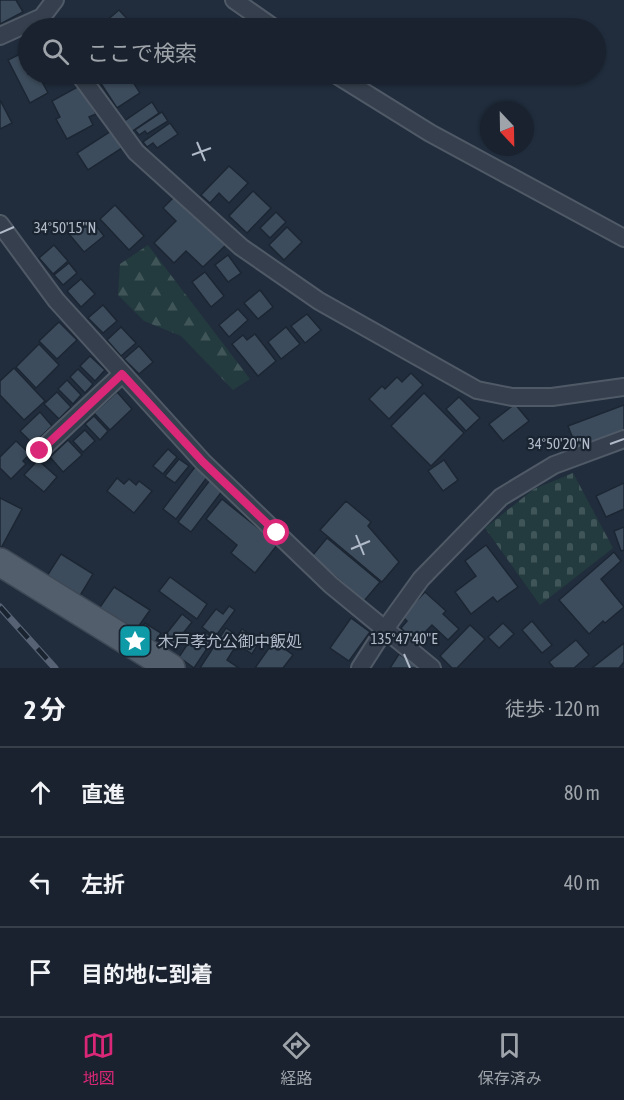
<!DOCTYPE html>
<html lang="ja">
<head>
<meta charset="utf-8">
<style>
  body { margin:0; font-family:"Asap Condensed","Noto Sans JP",sans-serif; background:#222a36; color:#f1f3f6 }
  .compass { position:absolute; left:480px; top:102px; width:54px; height:54px; border-radius:50%; background:#19222e; box-shadow:0 2px 4px #0004; rotate:158deg }
  .stop { position:absolute; width:18px; height:18px; margin:-14px; border:4px solid #db2777; border-radius:50%; background:#fff }
  .stop.end { background:#db2777; border-color:#fff; box-shadow:0 2px 6px #0008 }
  .list { margin:0; padding:0; list-style:none }
  h2 { display:flex; justify-content:space-between; align-items:center; height:78px; margin:0; padding:0 24px; font-size:26px }
  h2 small { font-size:20px; font-weight:400; color:#9fa4aa }
  .list li { display:grid; grid-template-columns:39px 1fr auto; gap:18px; align-items:center; box-sizing:border-box; height:90px; padding:0 24px; border-top:2px solid #373f4a }
  .list b { display:block; font-size:22px; white-space:nowrap }
  .list em { font-size:20px; font-style:normal; color:#9fa4aa }
  .icon { flex:none; width:33px; height:33px; fill:none; stroke:currentColor; stroke-width:2; stroke-linecap:round; stroke-linejoin:round }
  .map { position:relative; flex:none; width:624px; height:668px; overflow:hidden }
  .search { position:absolute; background:#19222e; box-shadow:0 2px 4px #0004; left:18px; right:18px; top:18px; height:66px; display:flex; align-items:center; gap:15px; box-sizing:border-box; padding:0 21px; border-radius:33px; color:#9fa4aa; font-size:22px }
  .sheet { height:348px; background:#19222e }
  nav { display:flex; justify-content:space-around; align-items:center; box-sizing:border-box; height:84px; border-top:2px solid #373f4a; background:#19222e; font-size:16px; color:#9fa4aa }
  nav a { display:grid; justify-items:center; gap:3px }
  nav .on { color:#db2777 }
  .map>svg:first-child { display:block }
</style>
</head>
<body>
<div class="map">
<svg width="624" height="668" viewBox="0 0 624 668">
  <defs>
    <pattern id="forest-firs" width="22" height="20" patternUnits="userSpaceOnUse" patternTransform="scale(1.5)"><rect width="22" height="20" fill="#233b3e"/><path d="M5 1l3.5 6h-7zM16 11l3.5 6h-7z" fill="#405558"/></pattern>
    <pattern id="cemetery-stones" width="16" height="16" patternUnits="userSpaceOnUse" patternTransform="scale(1.5)"><rect width="16" height="16" fill="#233b3e"/><path d="M2 7V4a2 2 0 0 1 4 0v3zM10 15v-3a2 2 0 0 1 4 0v3z" fill="#405558"/></pattern>
  </defs>
  <rect width="100%" height="100%" fill="#212d3d"/>
  <!-- forest -->
  <path fill="url(#forest-firs)" d="M148,245L250,379L233,390L181,336L144,321L118,295L120,264Z"/>
  <!-- cemetery -->
  <path fill="url(#cemetery-stones)" d="M573,473L613,548L540,605L485,528L534,489Z"/>
  <!-- building -->
  <g fill="#3d4c5c" stroke="#1c2633" stroke-width="1.5">
    <path d="M0,0H16L23,12L0,24Z"/>
    <path d="M119,10L133,25L129,28H98Z"/>
    <path d="M26,51L28,56V74H38L48,93L30,103L8,60Z"/>
    <path d="M106,74H128L140,93L117,108L98,79Z"/>
    <path d="M81,85L96,114L89,117L93,125L67,139L56,119L60,117L52,101Z"/>
    <path d="M0,100L12,123L0,129Z"/>
    <path d="M152,102L159,113L131,132L123,122Z"/>
    <path d="M162,112L168,121L147,134L145,131L139,135L135,130Z"/>
    <path d="M170,123L178,134L157,148L153,143L147,147L143,142Z"/>
    <path d="M111,131L122,148L88,170L77,153Z"/>
    <path d="M229,166L248,183L229,203L219,193L210,203L201,195Z"/>
    <path d="M253,191L271,208L247,233L229,216Z"/>
    <path d="M177,194L227,244L203,267L186,251L174,263L154,243L176,221L163,208Z"/>
    <path d="M115,205L144,236L129,250L100,219Z"/>
    <path d="M276,212L286,222L270,238L260,228Z"/>
    <path d="M92,221L104,236L84,252L69,234L81,224L83,228Z"/>
    <path d="M287,227L302,242L284,260L269,245Z"/>
    <path d="M54,245L68,261L53,274L39,258Z"/>
    <path d="M228,255L241,273L228,282L215,265Z"/>
    <path d="M69,263L77,273L63,285L54,275Z"/>
    <path d="M205,272L224,296L211,307L192,282Z"/>
    <path d="M81,279L95,294L81,307L67,291Z"/>
    <path d="M260,290L273,307L258,319L244,303Z"/>
    <path d="M103,305L117,321L103,333L88,318Z"/>
    <path d="M238,309L248,320L229,337L219,325Z"/>
    <path d="M307,314L321,330L305,343L291,326Z"/>
    <path d="M59,322L77,340L57,359L39,341Z"/>
    <path d="M121,327L136,343L121,356L107,340Z"/>
    <path d="M286,327L300,344L281,359L268,342Z"/>
    <path d="M255,334L276,361L258,376L232,344L243,335L247,340Z"/>
    <path d="M39,344L59,365L36,388L16,367Z"/>
    <path d="M139,346L153,362L139,374L124,359Z"/>
    <path d="M90,356L105,370L95,381L80,366Z"/>
    <path d="M14,368L45,401L24,420L0,395V381Z"/>
    <path d="M78,369L93,384L85,393L70,377Z"/>
    <path d="M411,373L423,385L389,419L369,399L382,386L385,389L397,377L402,382Z"/>
    <path d="M67,380L81,395L73,404L58,389Z"/>
    <path d="M57,392L71,407L59,419L44,404Z"/>
    <path d="M117,392L132,409L110,430L94,413Z"/>
    <path d="M424,393L464,433L431,466L391,426Z"/>
    <path d="M459,397L480,418L466,431L446,409Z"/>
    <path d="M515,404L529,421L503,441L489,424Z"/>
    <path d="M624,405V431L577,449L568,426Z"/>
    <path d="M40,412L52,426L33,444L20,431Z"/>
    <path d="M94,416L108,431L100,440L85,424Z"/>
    <path d="M85,430L95,441L83,452L73,441Z"/>
    <path d="M68,440L82,455L63,472L50,457Z"/>
    <path d="M16,441L30,454L23,461L26,464L11,479L0,468V457Z"/>
    <path d="M168,449L177,457L163,474L153,466Z"/>
    <path d="M179,459L189,466L175,483L165,476Z"/>
    <path d="M38,460L57,477L44,492L24,475Z"/>
    <path d="M444,460L458,480L443,491L428,471Z"/>
    <path d="M195,467L208,476L176,519L163,509Z"/>
    <path d="M117,478L124,484L129,479L136,485L139,481L152,491L134,513L107,491Z"/>
    <path d="M210,480L223,490L191,532L178,522Z"/>
    <path d="M624,483V509L606,517L596,496Z"/>
    <path d="M0,498L22,509L0,550Z"/>
    <path d="M222,499L278,544L255,573L231,553L237,545L206,519Z"/>
    <path d="M346,501L371,522L368,526L399,562L382,582L320,530Z"/>
    <path d="M624,527V550L621,551L614,531Z"/>
    <path d="M327,538L380,582L364,601L312,556Z"/>
    <path d="M486,545L518,587L497,602L493,597L471,614L455,592L476,576L465,561Z"/>
    <path d="M614,552L621,561L601,579L624,607L605,623L603,621L589,634L559,600Z"/>
    <path d="M61,554L93,574L78,599L45,579Z"/>
    <path d="M170,577L207,604L197,619L159,591Z"/>
    <path d="M114,587L150,610L134,633L98,610Z"/>
    <path d="M425,592L446,611L443,614L459,629L448,640L432,625L415,642L401,628L407,621L402,616Z"/>
    <path d="M229,606L235,610L215,637L202,627L216,609L223,614Z"/>
    <path d="M182,614L192,622L173,646L163,638Z"/>
    <path d="M351,618L370,632L349,661L330,648Z"/>
    <path d="M532,621L552,645L542,653L522,630Z"/>
    <path d="M145,623L161,633L153,645L137,635Z"/>
    <path d="M503,623L514,634L499,648L488,637Z"/>
    <path d="M470,625L485,639L457,668H452L440,656Z"/>
    <path d="M226,628L238,636L242,629L260,641L252,654L237,644L227,660L239,668H200Z"/>
    <path d="M205,632L214,638L194,668L179,657L195,633L201,637Z"/>
    <path d="M576,640L589,655L574,668H554L549,662Z"/>
    <path d="M274,641L293,655L283,668H255Z"/>
    <path d="M624,643V662L619,668H592Z"/>
    <path d="M399,654L419,668H390Z"/>
  </g>
  <g fill="none" stroke-linecap="round" stroke-linejoin="round">
    <!-- minor casing -->
    <g stroke="#505a67" stroke-width="20">
      <g id="minor">
        <path d="M234,0L274,28"/>
        <path d="M0,36L42,17L55,0"/>
        <path d="M79,74L136,152L241,247L319,301L477,390L512,397H552L624,387"/>
        <path d="M335,74L430,133L624,238"/>
        <path d="M0,224L56,300L203,462L331,585L432,668"/>
        <path d="M40,451L122,374"/>
        <path d="M360,668L385,629L421,579L501,497L554,465L624,439"/>
      </g>
    </g>
    <!-- primary casing -->
    <g stroke="#3e4855" stroke-width="30">
      <path id="primary" d="M0,562L171,668"/>
    </g>
    <!-- minor -->
    <use href="#minor" stroke="#353f4d" stroke-width="16"/>
    <!-- primary -->
    <use href="#primary" stroke="#535e6d" stroke-width="27"/>
    <!-- rail casing -->
    <g stroke="#576374" stroke-width="7">
      <path id="rail" d="M0,607L55,668"/>
    </g>
    <!-- rail -->
    <use href="#rail" stroke="#1a2431" stroke-width="4.5" stroke-dasharray="14" stroke-linecap="butt"/>
  </g>
  <g fill="none" stroke-linecap="round" stroke-linejoin="round">
    <!-- route -->
    <path stroke="#db2777" stroke-width="8" d="M40,451L122,374L203,462L277,533"/>
  </g>
  <!-- ticks -->
  <path fill="none" stroke="#b0bac8" stroke-width="2" d="M197,142L205,161M192,155L211,148M0,233L14,227M610,444L624,439M356,535L364,555M351,549L370,541M404,654L410,668"/>
  <!-- icons -->
  <defs>
    <g id="sight-square" transform="scale(1.725)"><rect x="-9" y="-9" width="18" height="18" rx="4" fill="#0f9aa8" stroke="#1a2431"/><path d="M0-6L1.8-2.2L6-1.7L2.9 1.2L3.7 5.4L0 3.3L-3.7 5.4L-2.9 1.2L-6-1.7L-1.8-2.2Z" fill="#fff"/></g>
  </defs>
  <g fill-rule="evenodd">
    <use href="#sight-square" x="135" y="641"/>
  </g>
  <g text-anchor="middle" dominant-baseline="central" stroke-width="4.5" stroke-linejoin="round" paint-order="stroke">
    <!-- poi labels -->
    <g font-size="16" fill="#b0bac8" stroke="#1a2431" text-anchor="start">
      <text x="158" y="641">木戸孝允公御中飯処</text>
    </g>
  </g>
  <g font-size="15" text-anchor="middle" fill="#b0bac8" stroke="#1a2431" stroke-width="4.5" stroke-linejoin="round" paint-order="stroke">
    <text x="65" y="233">34°50'15"N</text>
    <text x="559" y="449">34°50'20"N</text>
    <text x="404" y="644">135°47'40"E</text>
  </g>
</svg>
<svg class="compass" viewBox="-18 -18 36 36"><path d="M0-13l5 13h-10z" fill="#e53935"/><path d="M0 13l5-13h-10z" fill="#9fa4aa"/></svg>
<div class="stop" style="left:277px;top:533px"></div>
<div class="stop end" style="left:40px;top:451px"></div>
<div class="search"><svg class="icon" aria-label="search" viewBox="0 0 24 24"><circle cx="10" cy="10" r="6"/><path d="M15 15l6 6"/></svg>ここで検索</div>
</div>
<section class="sheet">
<h2>2 分<small>徒歩 · 120 m</small></h2>
<ul class="list">
<li><svg class="icon" aria-label="ahead" viewBox="0 0 24 24"><path d="M12 20V5M6 11l6-6 6 6"/></svg><div><b>直進</b></div><em>80 m</em></li>
<li><svg class="icon" aria-label="left" viewBox="0 0 24 24"><path d="M17 20v-9H6M10 6l-5 5 5 5"/></svg><div><b>左折</b></div><em>40 m</em></li>
<li><svg class="icon" aria-label="arrive" viewBox="0 0 24 24"><path d="M6 21V4h12l-3 4 3 4H6"/></svg><div><b>目的地に到着</b></div></li>
</ul>
</section>
<nav>
<a class="on"><svg class="icon" aria-label="map" viewBox="0 0 24 24"><path d="M3 6l6-2 6 2 6-2v14l-6 2-6-2-6 2zM9 4v14M15 6v14"/></svg>地図</a>
<a><svg class="icon" aria-label="directions" viewBox="0 0 24 24"><path d="M12 3l9 9-9 9-9-9zM9 14v-3h6M13 9l2 2-2 2"/></svg>経路</a>
<a><svg class="icon" aria-label="saved" viewBox="0 0 24 24"><path d="M7 4h10v16l-5-4-5 4z"/></svg>保存済み</a>
</nav>
</body>
</html>
